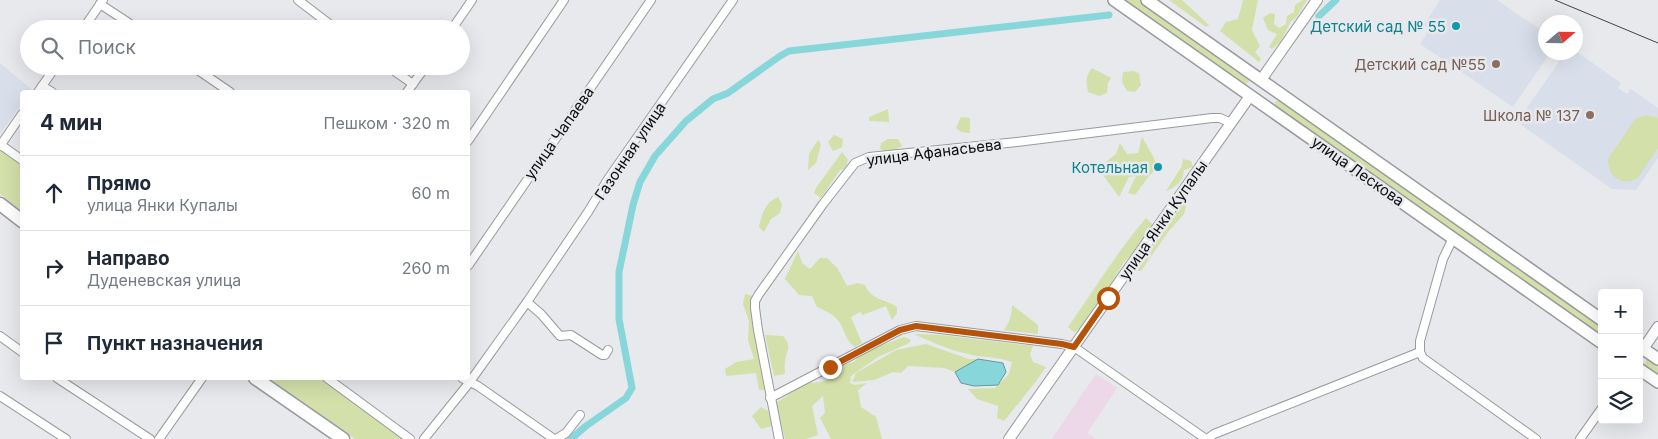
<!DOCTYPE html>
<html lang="ru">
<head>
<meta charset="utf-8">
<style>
  body { margin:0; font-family:Inter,sans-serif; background:#f6f6f7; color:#1f2937 }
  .controls { position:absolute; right:15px; bottom:15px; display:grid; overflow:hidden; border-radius:5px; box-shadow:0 5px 20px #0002 }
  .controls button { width:45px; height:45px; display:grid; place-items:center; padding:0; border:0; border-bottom:1px solid #e0e1e3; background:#fff; color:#1f2937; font:25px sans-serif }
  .compass { position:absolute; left:1538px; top:15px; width:45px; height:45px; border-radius:50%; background:#fff; box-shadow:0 5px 20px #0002; rotate:70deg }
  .stop { position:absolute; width:15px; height:15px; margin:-11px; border:4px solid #b45309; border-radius:50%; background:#fff }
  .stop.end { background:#b45309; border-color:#fff; box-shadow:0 1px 5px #0008 }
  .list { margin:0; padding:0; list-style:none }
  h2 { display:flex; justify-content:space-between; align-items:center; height:65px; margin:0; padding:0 20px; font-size:21px }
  h2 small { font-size:16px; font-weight:400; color:#747a83 }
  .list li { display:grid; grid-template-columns:32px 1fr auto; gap:15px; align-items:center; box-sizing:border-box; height:75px; padding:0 20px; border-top:1px solid #e0e1e3 }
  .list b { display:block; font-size:19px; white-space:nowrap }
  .list p { margin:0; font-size:16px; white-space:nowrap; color:#747a83 }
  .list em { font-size:16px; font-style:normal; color:#747a83 }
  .icon { flex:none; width:28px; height:28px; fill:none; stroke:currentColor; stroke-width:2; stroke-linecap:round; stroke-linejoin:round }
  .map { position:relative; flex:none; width:1658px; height:439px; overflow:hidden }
  .search { position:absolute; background:#fff; box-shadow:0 5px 20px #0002; left:20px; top:20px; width:450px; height:55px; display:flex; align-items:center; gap:12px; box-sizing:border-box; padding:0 18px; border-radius:28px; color:#747a83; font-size:19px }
  .panel { position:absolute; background:#fff; box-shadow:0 5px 20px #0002; left:20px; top:90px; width:450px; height:290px; border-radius:5px }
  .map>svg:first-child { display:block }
</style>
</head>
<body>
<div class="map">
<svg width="1658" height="439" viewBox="0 0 1658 439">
  <rect width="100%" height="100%" fill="#e7e9ed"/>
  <!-- built -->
  <g fill="#d8dfea">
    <path d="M1440,0H1497L1545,33L1546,52L1550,53L1513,107L1420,44L1430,29L1424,25Z"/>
    <path d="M1577,52L1621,83L1618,88L1627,94L1631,89L1658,108V158L1636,190L1612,189L1517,122L1563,56Z"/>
    <path d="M0,63L32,90L31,92H22V103L0,134Z"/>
  </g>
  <!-- industrial -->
  <path fill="#ecd8e9" d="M1096,374L1117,388L1087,433L1096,439H1052Z"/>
  <!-- green -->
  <g fill="#d3e0a9">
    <path d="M1122,0H1143L1250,76L1249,82L1244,85Z"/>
    <path d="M1169,0H1182L1209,25L1206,27Z"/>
    <path d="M1243,0H1258L1252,30L1260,46L1255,52L1261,59L1259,62L1220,31L1226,22L1238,19Z"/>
    <path d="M1303,0H1307L1296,18L1291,21L1281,41L1272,49L1269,47L1277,34L1268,30L1263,18L1270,13L1275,14L1274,24L1279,28L1286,24L1287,16L1294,12L1295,5Z"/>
    <path d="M1092,68L1111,78L1108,83L1107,93L1099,96L1088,92C1086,82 1085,76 1092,68Z"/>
    <path d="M1134,71L1139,74L1141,85L1135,92L1127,91L1122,82L1123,72Z"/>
    <path d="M1279,100L1602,325V340L1274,107L1275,102Z"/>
    <path d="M888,109L889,122L869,121V117Z"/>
    <path d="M1646,115L1658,118V148L1637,179C1621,186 1608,177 1608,159L1635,119Z"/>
    <path d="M961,117L970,118V133L961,132L956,128Z"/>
    <path d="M834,135L843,139L842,147L833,151L828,142Z"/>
    <path d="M1142,137L1154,158L1157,168L1149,176L1135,195L1128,193L1136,176L1129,177L1119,197L1098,168L1116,154L1120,143L1127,154L1138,153Z"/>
    <path d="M888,139H898L902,146C895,150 888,153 880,149L881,143Z"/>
    <path d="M818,140L821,144L816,163L808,170L809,154Z"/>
    <path d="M5,150L22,163V212L0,194V151Z"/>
    <path d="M842,152L848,160L845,168L840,170L821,198L814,193L816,188Z"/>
    <path d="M1183,159L1191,161L1193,167L1184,170C1183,182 1176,187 1166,191L1182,166Z"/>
    <path d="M778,197L782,204L780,213L771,219L764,232L759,227C762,214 765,202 778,197Z"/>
    <path d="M1182,203H1187L1184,214L1168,232L1141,271H1135Z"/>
    <path d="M1146,218L1153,225L1144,242L1124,262L1108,289L1099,297L1098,301L1080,329L1074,332L1068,327C1094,290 1117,252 1146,218Z"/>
    <path d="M798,251L802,263L810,269L820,258H827L838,269L847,286L857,283L865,285C871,300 885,299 897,307V313L892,320L886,306L863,315L860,312L851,317L862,343L855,347C846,341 845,332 840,323C834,314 826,311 817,307L812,296L799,295L785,279Z"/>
    <path d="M745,294L753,296L757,341L765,390H759L756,373L726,376L725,369L736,362L754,359L748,340L749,321L743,304Z"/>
    <path d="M1012,305L1038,325V334L1004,330C1010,322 1012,314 1012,305Z"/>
    <path d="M914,334L941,335L1033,346L1030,354L1033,362L1046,367L1034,384L1004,421L997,418L998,406L977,399L968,389L995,388L1009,374L1012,362C1000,358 989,357 977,356C955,352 935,344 914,334Z"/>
    <path d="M765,335L783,336C793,347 786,350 785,362C784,366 785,370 785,374L774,376Z"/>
    <path d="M904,337L911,340L909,343L878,357L851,376L850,383L855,385L867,383L858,390L861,407L876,417L882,439H831L820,418L825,413L823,396L812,406L818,435L806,439H785L776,403L806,383L821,382L838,376L834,366L854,362L864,352Z"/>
    <path d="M926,344L969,359H978L955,372L944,368L908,366L901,373L893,372L874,380L852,382L856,373L896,350Z"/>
    <path d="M1647,359H1650L1658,364V378L1643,366Z"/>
    <path d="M267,378H323L405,439H355Z"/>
    <path d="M761,407L768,411L772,426L761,429L752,416Z"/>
  </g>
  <!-- water -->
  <path fill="#87d7da" stroke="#629a9d" d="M978,359L1003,363L1006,372L998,385L974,386L961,383L955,372Z"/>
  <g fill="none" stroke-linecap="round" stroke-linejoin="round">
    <!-- canal -->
    <g stroke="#87d7da" stroke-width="7">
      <path d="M1319,16L1336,0"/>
      <path d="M571,439L586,426L626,398L632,388L619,319V272L633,205L640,182L655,156L686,121L713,99L728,93L780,56L789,51L1109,15"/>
    </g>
    <!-- minor casing -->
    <g stroke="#989a9e" stroke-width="10">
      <g id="minor">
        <path d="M298,0L336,29"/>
        <path d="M100,4L138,29"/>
        <path d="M83,29L103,0"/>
        <path d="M452,29L472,0"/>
        <path d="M192,66L230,92"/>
        <path d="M387,66L413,84"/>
        <path d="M42,86L52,92"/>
        <path d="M38,92L56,66"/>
        <path d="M407,92L426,66"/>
        <path d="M468,141L564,0"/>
        <path d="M1,145L22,160"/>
        <path d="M0,146L22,114"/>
        <path d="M1453,238L1443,259L1420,341V352L1423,358L1536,439"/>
        <path d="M468,266L651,0"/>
        <path d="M527,302L541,314L560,336L571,335L602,355H605L608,350"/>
        <path d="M0,336L22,352"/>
        <path d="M57,378L150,439"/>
        <path d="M327,378L410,439"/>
        <path d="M462,378L478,386L554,439"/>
        <path d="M0,396L66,439"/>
        <path d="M770,398L900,330L916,326L1062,344L1074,347L1206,439"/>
        <path d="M159,439L202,378"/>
        <path d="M424,439L469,383L527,302L588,212L608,179L733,0"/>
        <path d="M556,439L566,433L580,415"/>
        <path d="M779,439L758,330L755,308V301L759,294L823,204L855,163L869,157L1017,142L1212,118H1220L1231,123"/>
        <path d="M1207,439L1214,434L1420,352"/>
        <path d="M1580,439L1602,408"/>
      </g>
    </g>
    <!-- tertiary casing -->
    <g stroke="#989a9e" stroke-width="12">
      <g id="tertiary">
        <path d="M1261,80L1317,0"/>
        <path d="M1643,349L1658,327"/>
        <path d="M1009,439L1250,96"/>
      </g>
    </g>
    <!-- secondary casing -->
    <g stroke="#989a9e" stroke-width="14">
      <g id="secondary">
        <path d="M1114,0L1602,343"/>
        <path d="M1147,0L1602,320"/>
        <path d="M1639,346L1658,359"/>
        <path d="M1639,369L1658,382"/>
      </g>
    </g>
    <!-- primary casing -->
    <g stroke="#989a9e" stroke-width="15">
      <g id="primary">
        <path d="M0,204L22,221"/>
        <path d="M255,378L343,439"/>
      </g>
    </g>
    <!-- minor -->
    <use href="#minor" stroke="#fff" stroke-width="8"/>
    <!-- tertiary -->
    <use href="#tertiary" stroke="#fff" stroke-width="10"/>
    <!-- secondary -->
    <use href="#secondary" stroke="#fff" stroke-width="11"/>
    <!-- primary -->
    <use href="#primary" stroke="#fff" stroke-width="12"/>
    <!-- tram -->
    <path stroke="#424345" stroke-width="1" d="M1555,0L1658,43"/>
  </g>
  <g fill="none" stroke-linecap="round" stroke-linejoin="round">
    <!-- route -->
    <path stroke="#b45309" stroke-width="6" d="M830,367L900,330L916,326L1062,344L1074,347L1108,298"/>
  </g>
  <!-- markers -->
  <g fill="#0f9aa8" stroke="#e7e9ed" stroke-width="2">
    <circle cx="1456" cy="26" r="5"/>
    <circle cx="1158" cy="167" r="5"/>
  </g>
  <g fill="#8d6e63" stroke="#e7e9ed" stroke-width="2">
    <circle cx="1496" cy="64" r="5"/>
    <circle cx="1590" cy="115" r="5"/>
  </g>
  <g text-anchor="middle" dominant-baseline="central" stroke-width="5" stroke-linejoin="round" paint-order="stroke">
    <!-- culture labels -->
    <g font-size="15" fill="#0d838f" stroke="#e7e9ed" text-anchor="end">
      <text x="1446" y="26">Детский сад № 55</text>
      <text x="1148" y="167">Котельная</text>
    </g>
    <!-- education labels -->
    <g font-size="15" fill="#785e54" stroke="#e7e9ed" text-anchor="end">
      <text x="1486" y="64">Детский сад №55</text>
      <text x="1580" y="115">Школа № 137</text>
    </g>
    <!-- street labels -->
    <g font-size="15" fill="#0c0d0e" stroke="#e7e9ed">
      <text transform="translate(559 133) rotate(-55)">улица Чапаева</text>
      <text transform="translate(630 151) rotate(-56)">Газонная улица</text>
      <text transform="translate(934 152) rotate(-7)">улица Афанасьева</text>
      <text transform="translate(1358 171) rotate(35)">улица Лескова</text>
      <text transform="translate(1163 220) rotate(-55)">улица Янки Купалы</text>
    </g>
  </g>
</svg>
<div class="controls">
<button>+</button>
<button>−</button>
<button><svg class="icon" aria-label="layers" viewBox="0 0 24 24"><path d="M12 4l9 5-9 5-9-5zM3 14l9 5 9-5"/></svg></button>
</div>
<svg class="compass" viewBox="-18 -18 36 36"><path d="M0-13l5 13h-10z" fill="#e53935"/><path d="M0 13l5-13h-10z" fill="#747a83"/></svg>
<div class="stop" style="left:1108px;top:298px"></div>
<div class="stop end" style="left:830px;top:367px"></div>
<div class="search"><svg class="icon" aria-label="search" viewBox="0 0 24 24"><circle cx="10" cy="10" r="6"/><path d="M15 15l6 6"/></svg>Поиск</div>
<section class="panel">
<h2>4 мин<small>Пешком · 320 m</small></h2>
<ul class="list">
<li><svg class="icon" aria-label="ahead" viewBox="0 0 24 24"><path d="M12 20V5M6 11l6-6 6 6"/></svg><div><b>Прямо</b><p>улица Янки Купалы</p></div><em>60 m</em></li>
<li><svg class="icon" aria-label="right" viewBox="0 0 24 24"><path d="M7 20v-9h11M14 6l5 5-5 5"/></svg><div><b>Направо</b><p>Дуденевская улица</p></div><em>260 m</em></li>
<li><svg class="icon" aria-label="arrive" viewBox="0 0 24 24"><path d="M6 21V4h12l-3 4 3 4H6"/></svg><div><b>Пункт назначения</b></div></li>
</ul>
</section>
</div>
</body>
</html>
